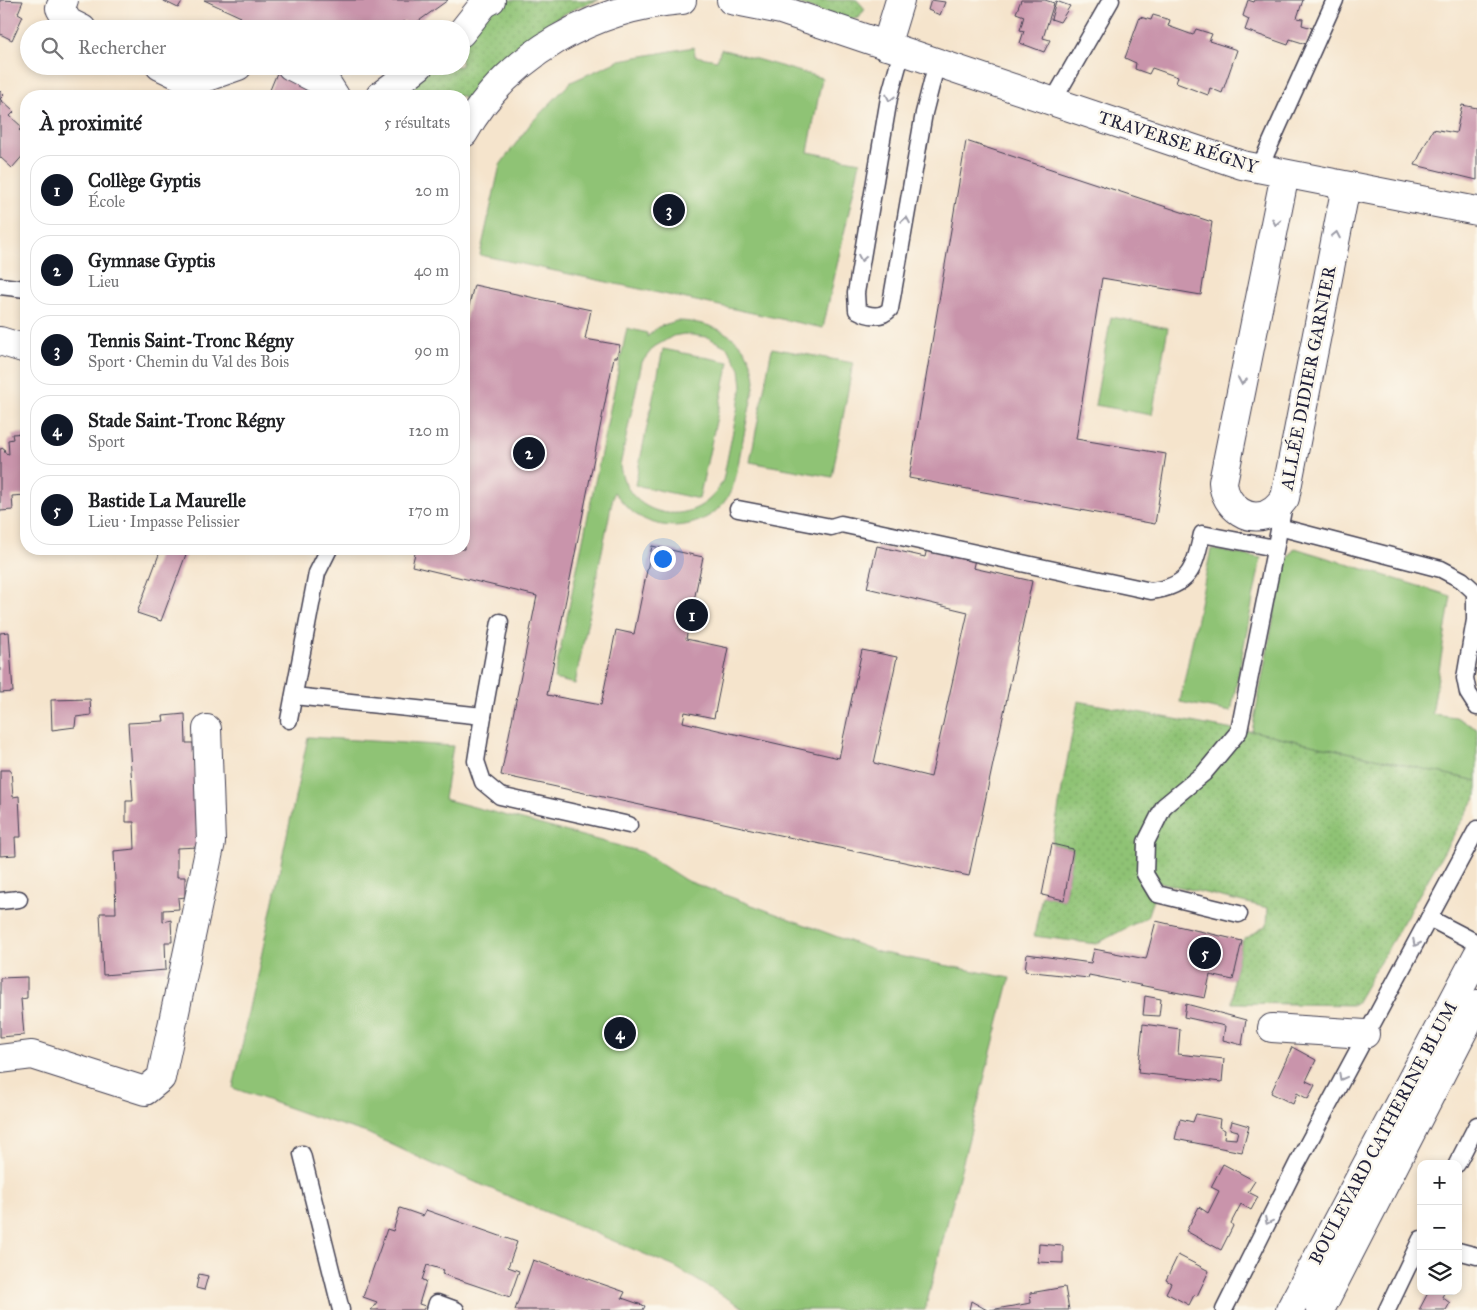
<!DOCTYPE html>
<html lang="fr">
<head>
<meta charset="utf-8">
<style>
  body { margin:0; font-family:"IM FELL Great Primer",serif; background:#f2f2f2; color:#202124 }
  .controls { position:absolute; right:15px; bottom:15px; display:grid; overflow:hidden; border-radius:10px; box-shadow:0 2px 8px #0003 }
  .controls button { width:45px; height:45px; display:grid; place-items:center; padding:0; border:0; border-bottom:1px solid #e0e0e0; background:#fff; color:#202124; font:25px sans-serif }
  .you { position:absolute; left:662px; top:558px; width:18px; height:18px; margin:-12px; border:4px solid #fff; border-radius:50%; background:#1a73e8; box-shadow:0 0 0 8px #1a73e833 }
  .badge { display:grid; place-items:center; width:32px; height:32px; border-radius:50%; background:#111827; color:#fff; font-size:16px; font-weight:700 }
  .pin { position:absolute; translate:-50% -50%; border:2px solid #fff; box-shadow:0 1px 5px #0006 }
  .list { margin:0; padding:0; list-style:none }
  h2 { display:flex; justify-content:space-between; align-items:center; height:65px; margin:0; padding:0 20px; font-size:21px }
  h2 small { font-size:16px; font-weight:400; color:#757577 }
  .list li { display:grid; grid-template-columns:32px 1fr auto; gap:15px; align-items:center; box-sizing:border-box; height:70px; margin:0 10px 10px; padding:0 10px; border:1px solid #e0e0e0; border-radius:20px }
  .list b { display:block; font-size:19px; white-space:nowrap }
  .list p { margin:0; font-size:16px; white-space:nowrap; color:#757577 }
  .list em { font-size:16px; font-style:normal; color:#757577 }
  .icon { flex:none; width:28px; height:28px; fill:none; stroke:currentColor; stroke-width:2; stroke-linecap:round; stroke-linejoin:round }
  .map { position:relative; flex:none; width:1477px; height:1310px; overflow:hidden }
  .search { position:absolute; background:#fff; box-shadow:0 2px 8px #0003; left:20px; top:20px; width:450px; height:55px; display:flex; align-items:center; gap:12px; box-sizing:border-box; padding:0 18px; border-radius:28px; color:#757577; font-size:19px }
  .panel { position:absolute; background:#fff; box-shadow:0 2px 8px #0003; left:20px; top:90px; width:450px; height:465px; border-radius:20px }
  .map>svg:first-child { display:block }
</style>
</head>
<body>
<div class="map">
<svg width="1477" height="1310" viewBox="0 0 1477 1310">
  <defs>
    <pattern id="park-dots" width="8" height="8" patternUnits="userSpaceOnUse" patternTransform="scale(1.25)"><rect width="8" height="8" fill="#8fc375"/><path d="M2 2h.1M6 6h.1" fill="none" stroke="#7ba766" stroke-width="1.8" stroke-linecap="round"/></pattern>
  </defs>
  <rect width="100%" height="100%" fill="#fbf7ec"/>
  <filter id="ink" filterUnits="userSpaceOnUse"><feTurbulence type="fractalNoise" baseFrequency=".02" numOctaves="2"/><feDisplacementMap in="SourceGraphic" scale="10" xChannelSelector="R" yChannelSelector="G"/><feConvolveMatrix kernelMatrix="1 2 1 2 8 2 1 2 1" color-interpolation-filters="sRGB"/></filter>
  <filter id="wash" filterUnits="userSpaceOnUse"><feTurbulence type="fractalNoise" baseFrequency=".0096" numOctaves="4" result="noise"/><feDisplacementMap in="SourceGraphic" scale="20" xChannelSelector="R" yChannelSelector="G"/><feGaussianBlur stdDeviation="1.12" result="paint"/><feColorMatrix in="noise" values="0 0 0 0 0 0 0 0 0 0 0 0 0 0 0 0 0 1.4 0 .05"/><feComposite in="paint" operator="in"/></filter>
  <g filter="url(#wash)">
    <rect width="100%" height="100%" fill="#f5e4cc"/>
    <!-- grass -->
    <g fill="#8fc375" stroke="#587258" fill-rule="evenodd">
      <path d="M694,47L695,56L717,60L721,49L822,78L808,152L860,162L823,328L480,255L500,165L531,123L571,82L620,60Z"/>
      <path d="M1111,317L1168,328L1152,415L1095,405Z"/>
      <path d="M676,321C715,321 753,339 755,382C750,406 745,430 740,454C738,466 736,480 731,491C714,527 667,536 635,514C627,508 620,499 614,492L575,684L554,679L627,328L647,333V337L658,327ZM684,334L707,337L727,347L740,369L742,386L723,480C700,531 628,521 620,466L642,362L654,347L673,336Z"/>
      <path d="M772,348L853,363L832,477L750,462Z"/>
      <path d="M663,349L729,362L699,499L635,485Z"/>
      <path d="M1295,548L1451,596L1432,714L1456,717L1477,729V781L1252,731L1284,563Z"/>
      <path d="M1211,549L1261,558L1231,712L1180,702Z"/>
      <path d="M308,737L453,746L444,799L642,852L685,880L878,952L1010,978L925,1310H747L675,1267L435,1165L367,1133L306,1114L233,1088Z"/>
    </g>
    <!-- park -->
    <g fill="url(#park-dots)" stroke="#587258">
      <path d="M500,0H599C544,16 498,58 464,102V96H389L429,66H461V42Z"/>
      <path d="M785,0H857L865,9L859,18L845,20Z"/>
      <path d="M1078,701L1239,731H1252L1477,781V795L1355,1005L1232,1003L1233,980L1242,941L1267,925L1268,908L1159,882L1147,917L1096,944L1034,936L1042,895L1064,900L1073,849L1052,844Z"/>
    </g>
    <g id="blocks">
      <!-- building -->
      <g fill="#c994ab">
        <path d="M0,0L23,1L18,13L23,16L12,40L0,34Z"/>
        <path d="M162,0H183L178,8Z"/>
        <path d="M204,0H448L409,28L404,21L393,29H251L238,23L241,17Z"/>
        <path d="M931,0L945,2L940,15L928,10Z"/>
        <path d="M1021,0H1045L1054,3L1043,38L1050,40L1044,52L1020,43L1024,31L1020,30L1024,16L1016,13Z"/>
        <path d="M1248,0L1254,2L1255,0H1303L1297,18L1303,19L1302,25L1312,28L1306,44L1290,39L1288,45L1245,30L1249,19L1243,16Z"/>
        <path d="M1056,1L1070,6L1060,22L1051,19Z"/>
        <path d="M1153,15L1170,20L1168,26L1193,35L1196,29L1212,34L1209,41L1237,50L1222,93L1210,88L1208,95L1176,83L1178,77L1152,68L1149,74L1135,69L1136,63L1125,58L1140,17L1151,20Z"/>
        <path d="M330,66H353L344,72Z"/>
        <path d="M277,73L307,86L303,96H285L270,90Z"/>
        <path d="M0,91L4,95L0,99L14,112L10,116L22,127L19,130L26,137V152L12,168L0,157Z"/>
        <path d="M1462,105L1477,108V180L1415,165L1433,129L1456,133Z"/>
        <path d="M966,141L1212,222L1201,295L1102,278L1076,439L1166,454L1155,524L909,478Z"/>
        <path d="M474,285L591,310L585,339L620,345L617,357H614L547,695L601,705L616,630L634,634L652,546L703,557L686,639L728,648L714,718L685,712L683,722L839,758L862,650L897,657L874,763L931,777L968,612L867,588L877,546L925,557L927,548L975,559L973,568L1032,581L969,876L501,775L537,596L412,566L416,549H464V325Z"/>
        <path d="M26,433V495L12,496L13,510L0,511V449L4,448L5,453L9,454L8,440L13,439L12,434Z"/>
        <path d="M161,549H188L161,621L137,613Z"/>
        <path d="M9,632L13,692L0,693V633Z"/>
        <path d="M90,699L91,715L76,717L75,727L52,730L51,700Z"/>
        <path d="M185,714L186,743H193L199,847L177,848V877H185V897L178,898L179,909L163,910V922L171,920L172,942H165L166,970L103,975L100,913H116L114,851L135,849L134,822H126V801H133L128,723L164,721L163,716Z"/>
        <path d="M0,770H11L13,797L19,796L21,837H15L16,855L0,856Z"/>
        <path d="M1052,844L1073,849L1064,900L1042,895Z"/>
        <path d="M1156,921L1242,941L1233,980L1210,975L1205,998L1089,975L1088,978L1025,971L1027,954L1091,963L1094,949L1146,959Z"/>
        <path d="M27,977V998L21,999L24,1035L0,1037V978Z"/>
        <path d="M1145,996L1161,999L1159,1016L1143,1015Z"/>
        <path d="M1186,1004L1246,1020L1242,1045L1223,1040L1225,1026L1184,1017Z"/>
        <path d="M1143,1024L1180,1029L1178,1054L1224,1059L1222,1082L1138,1073Z"/>
        <path d="M1292,1047L1316,1060L1306,1081L1315,1085L1308,1099L1297,1093L1293,1104L1271,1093Z"/>
        <path d="M1196,1114L1220,1119L1219,1127L1225,1130L1224,1138L1236,1139L1238,1131L1230,1129L1232,1121L1249,1126L1242,1152L1175,1139L1180,1119L1193,1122Z"/>
        <path d="M1223,1164L1255,1181L1248,1192L1258,1197L1251,1210L1241,1204L1231,1223L1233,1226L1221,1250L1186,1231L1199,1207L1208,1213L1219,1191L1211,1187Z"/>
        <path d="M400,1208L423,1216L426,1210L517,1242L508,1267L519,1271L510,1297L442,1274L444,1270L427,1265L422,1280L426,1281L419,1304L425,1306L423,1310H371L377,1302L363,1297L387,1229L393,1231Z"/>
        <path d="M1039,1244L1063,1246V1263L1038,1262Z"/>
        <path d="M1178,1255L1209,1271L1197,1296L1194,1295L1189,1305L1166,1293L1171,1283L1166,1280Z"/>
        <path d="M533,1260L625,1292L622,1298L645,1306L643,1310H515Z"/>
        <path d="M199,1274L208,1276L204,1290L196,1288Z"/>
        <path d="M1065,1287L1069,1310H990L1031,1303L1030,1293Z"/>
        <path d="M1429,1291H1445L1442,1297L1450,1303L1446,1310H1419Z"/>
        <path d="M971,1301L987,1310H969Z"/>
      </g>
    </g>
  </g>
  <g filter="url(#ink)">
    <use href="#blocks" fill-opacity="0" stroke="#423f51" stroke-width="1"/>
    <g fill="none" stroke-linecap="round" stroke-linejoin="round">
      <!-- lane casing -->
      <g stroke="#423f51" stroke-width="19">
        <g id="lane">
          <path d="M902,51L889,98L856,293L857,310C868,316 881,319 890,309L924,113L937,62"/>
          <path d="M1053,101L1111,0"/>
          <path d="M1259,169L1335,0"/>
          <path d="M0,286L26,289"/>
          <path d="M738,509L831,527L841,524L1151,591C1191,586 1194,568 1202,534L1275,548"/>
          <path d="M1279,527L1441,569L1462,580L1475,592V620L1465,678L1468,693L1477,707"/>
          <path d="M294,696L483,716L476,761L483,782L500,796L629,825"/>
          <path d="M483,716L500,622"/>
          <path d="M289,720L317,573L329,549"/>
          <path d="M0,901L19,899"/>
          <path d="M1239,914L1157,894L1145,874L1146,842L1164,806L1204,773L1239,731L1285,500"/>
          <path d="M1429,918L1477,829"/>
          <path d="M302,1154L341,1310"/>
          <path d="M1457,1164L1477,1125"/>
          <path d="M1458,1251L1477,1256"/>
          <path d="M435,1310L437,1303L456,1310"/>
          <path d="M1224,1310L1297,1164L1429,918L1477,943"/>
          <path d="M1387,1310L1421,1239"/>
        </g>
      </g>
      <!-- street casing -->
      <g stroke="#423f51" stroke-width="30">
        <g id="street">
          <path d="M64,0L60,8L68,22L82,29"/>
          <path d="M731,0L781,10L1242,165L1477,211"/>
          <path d="M461,33L484,4L491,0"/>
          <path d="M886,46L900,0"/>
          <path d="M160,66L189,80L201,79L238,66"/>
          <path d="M291,66L328,85L335,96"/>
          <path d="M380,96L419,66"/>
          <path d="M464,133C507,55 594,7 682,0"/>
          <path d="M1285,174L1223,482C1224,506 1251,528 1274,510C1278,507 1282,502 1285,498L1346,186"/>
          <path d="M0,341L26,349"/>
          <path d="M1272,1028L1365,1034"/>
          <path d="M0,1059L32,1055L145,1091L161,1078L211,842L207,729"/>
        </g>
      </g>
      <!-- secondary casing -->
      <g stroke="#423f51" stroke-width="30">
        <g id="secondary">
          <path d="M1290,1310L1477,956"/>
          <path d="M1320,1310L1477,1004"/>
        </g>
      </g>
      <!-- lane -->
      <use href="#lane" stroke="#fff" stroke-width="16"/>
      <!-- street -->
      <use href="#street" stroke="#fff" stroke-width="28"/>
      <!-- secondary -->
      <use href="#secondary" stroke="#fff" stroke-width="28"/>
    </g>
    <!-- one-way arrows -->
    <defs><path id="oneway-chevron" d="M-2-3.5L2.5 0L-2 3.5" fill="none" stroke-width="1.6" stroke-linecap="round" stroke-linejoin="round" transform="scale(1.25)"/></defs>
    <g stroke="#9c9ca7">
      <use href="#oneway-chevron" transform="translate(890 98) rotate(102)"/>
      <use href="#oneway-chevron" transform="translate(906 220) rotate(-80)"/>
      <use href="#oneway-chevron" transform="translate(1276 222) rotate(102)"/>
      <use href="#oneway-chevron" transform="translate(1336 235) rotate(-79)"/>
      <use href="#oneway-chevron" transform="translate(862 258) rotate(100)"/>
      <use href="#oneway-chevron" transform="translate(1242 381) rotate(101)"/>
      <use href="#oneway-chevron" transform="translate(1416 943) rotate(117)"/>
      <use href="#oneway-chevron" transform="translate(1342 1077) rotate(118)"/>
      <use href="#oneway-chevron" transform="translate(1268 1221) rotate(116)"/>
    </g>
  </g>
  <g text-anchor="middle" dominant-baseline="central" stroke-width="5" stroke-linejoin="round" paint-order="stroke">
    <!-- street labels -->
    <g font-size="18" fill="#22223b" stroke="#fbf7ec">
      <text transform="translate(1178 142) rotate(18)">TRAVERSE RÉGNY</text>
      <text transform="translate(1308 378) rotate(-79)">ALLÉE DIDIER GARNIER</text>
      <text transform="translate(1383 1133) rotate(-62)">BOULEVARD CATHERINE BLUM</text>
    </g>
  </g>
</svg>
<div class="controls">
<button>+</button>
<button>−</button>
<button><svg class="icon" aria-label="layers" viewBox="0 0 24 24"><path d="M12 4l9 5-9 5-9-5zM3 14l9 5 9-5"/></svg></button>
</div>
<div class="you"></div>
<div class="pin badge" style="left:692px;top:615px">1</div>
<div class="pin badge" style="left:529px;top:453px">2</div>
<div class="pin badge" style="left:669px;top:210px">3</div>
<div class="pin badge" style="left:620px;top:1033px">4</div>
<div class="pin badge" style="left:1205px;top:953px">5</div>
<div class="search"><svg class="icon" aria-label="search" viewBox="0 0 24 24"><circle cx="10" cy="10" r="6"/><path d="M15 15l6 6"/></svg>Rechercher</div>
<section class="panel">
<h2>À proximité<small>5 résultats</small></h2>
<ul class="list">
<li><span class="badge">1</span><div><b>Collège Gyptis</b><p>École</p></div><em>20 m</em></li>
<li><span class="badge">2</span><div><b>Gymnase Gyptis</b><p>Lieu</p></div><em>40 m</em></li>
<li><span class="badge">3</span><div><b>Tennis Saint-Tronc Régny</b><p>Sport · Chemin du Val des Bois</p></div><em>90 m</em></li>
<li><span class="badge">4</span><div><b>Stade Saint-Tronc Régny</b><p>Sport</p></div><em>120 m</em></li>
<li><span class="badge">5</span><div><b>Bastide La Maurelle</b><p>Lieu · Impasse Pelissier</p></div><em>170 m</em></li>
</ul>
</section>
</div>
</body>
</html>
